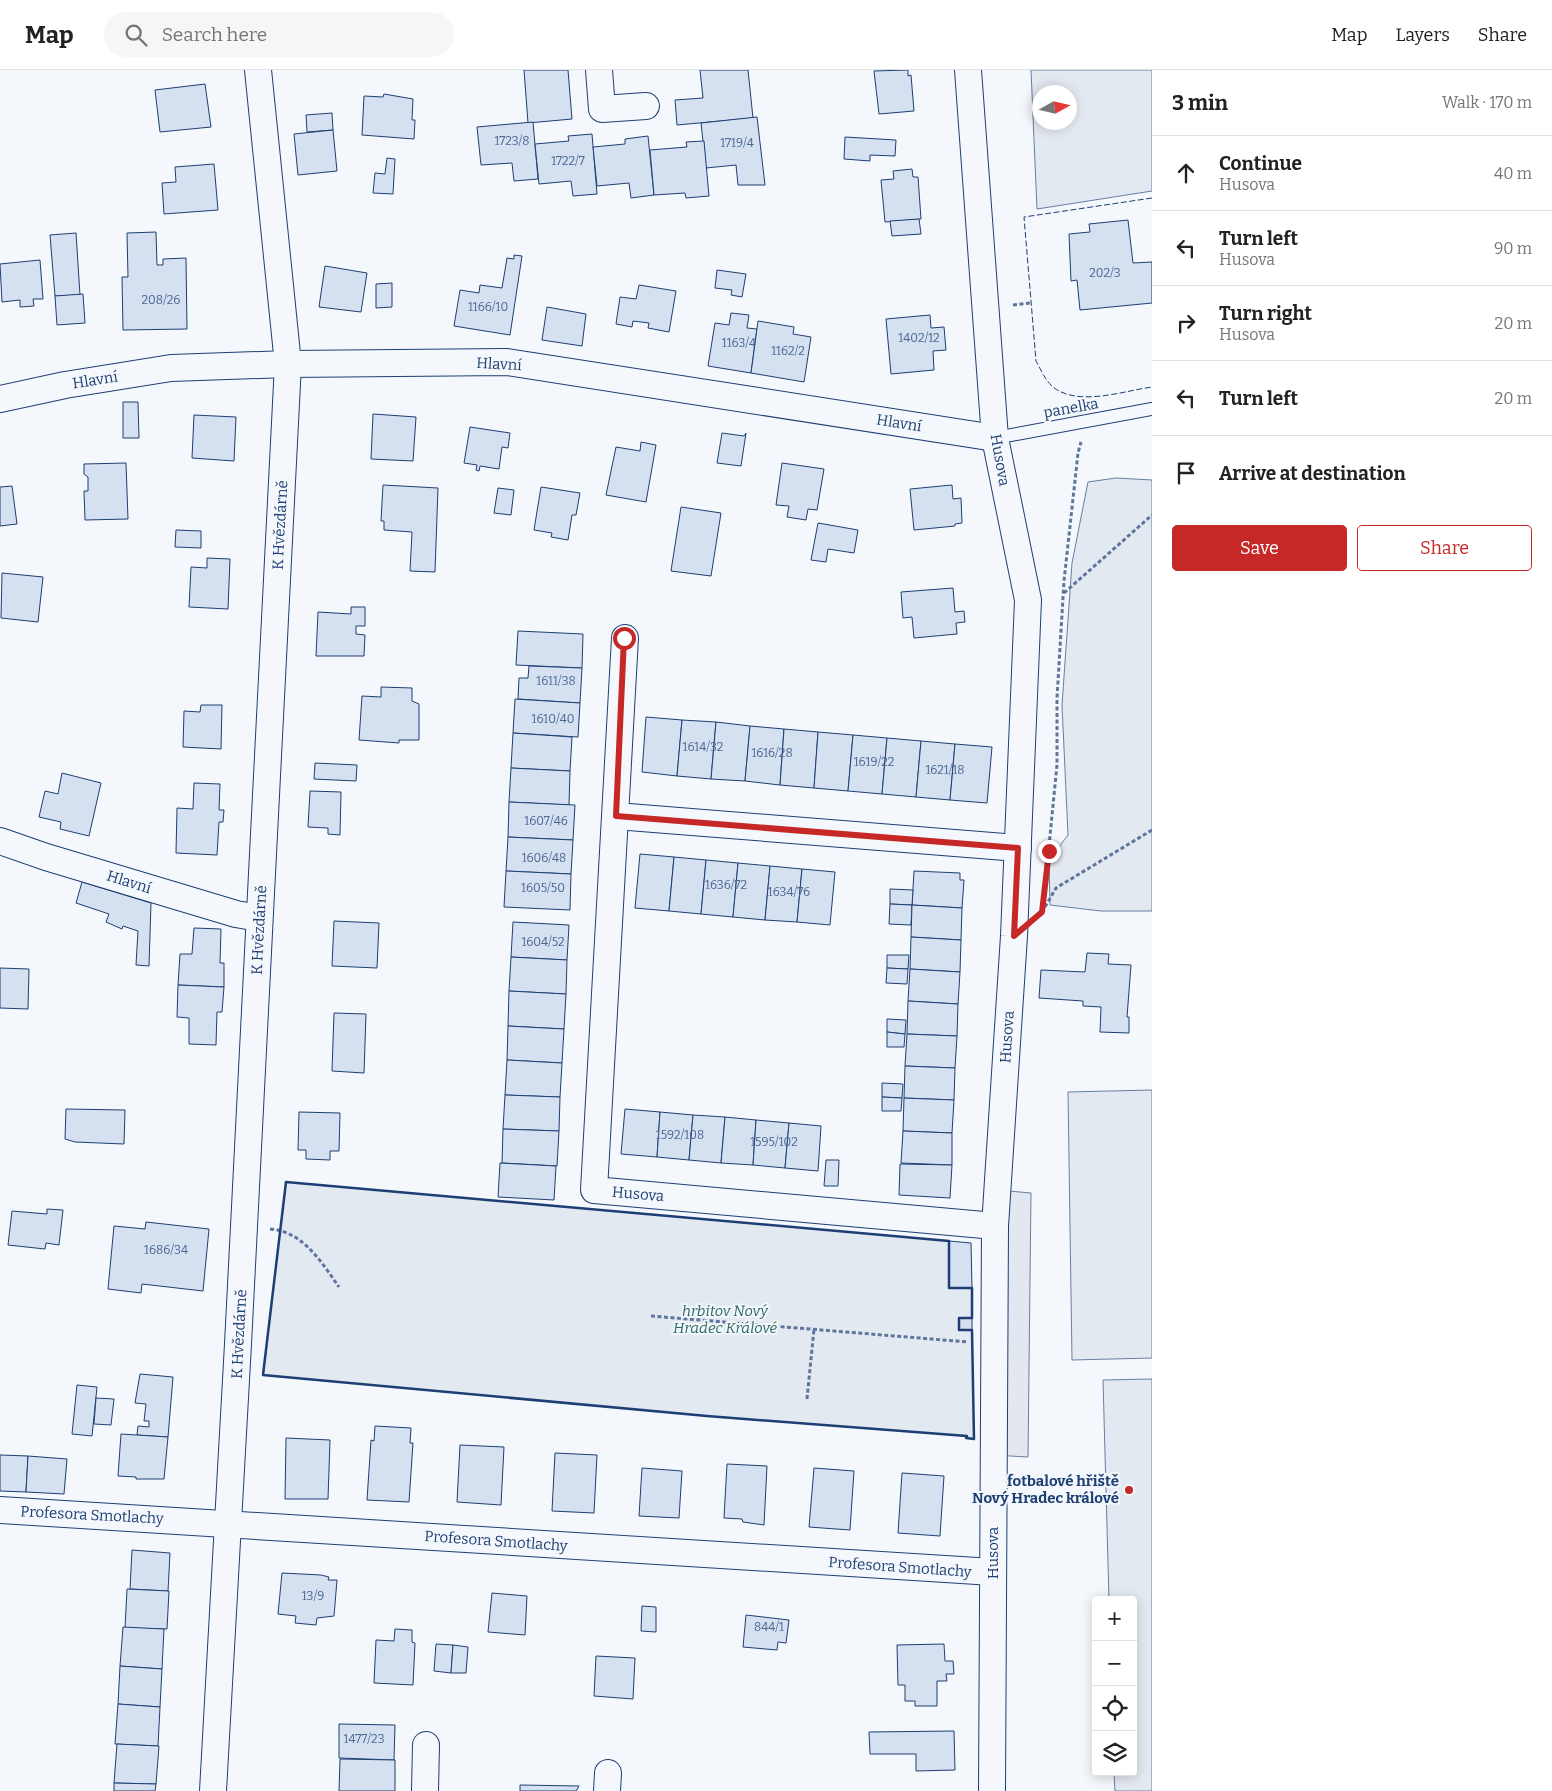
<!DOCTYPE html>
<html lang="en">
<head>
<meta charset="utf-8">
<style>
  body { margin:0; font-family:Bitter,serif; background:#f6f6f6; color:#222 }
  .controls { position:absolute; right:15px; bottom:15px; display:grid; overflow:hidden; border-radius:5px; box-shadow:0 2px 12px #0003 }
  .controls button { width:45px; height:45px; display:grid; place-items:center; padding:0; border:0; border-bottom:1px solid #e0e0e0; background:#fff; color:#222; font:25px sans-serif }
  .compass { position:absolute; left:1032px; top:15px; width:45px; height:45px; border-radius:50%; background:#fff; box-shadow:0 2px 12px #0003; rotate:82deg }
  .stop { position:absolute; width:15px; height:15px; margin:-11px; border:4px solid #c62828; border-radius:50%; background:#fff }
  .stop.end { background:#c62828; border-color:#fff; box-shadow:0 1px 5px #0008 }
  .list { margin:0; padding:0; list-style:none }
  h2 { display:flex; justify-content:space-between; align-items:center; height:65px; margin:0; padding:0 20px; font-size:21px }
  h2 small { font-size:16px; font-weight:400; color:#767676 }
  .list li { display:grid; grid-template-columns:32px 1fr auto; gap:15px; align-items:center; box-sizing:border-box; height:75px; padding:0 20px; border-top:1px solid #e0e0e0 }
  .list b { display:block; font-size:19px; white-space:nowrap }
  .list p { margin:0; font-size:16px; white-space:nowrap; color:#767676 }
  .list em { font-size:16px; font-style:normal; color:#767676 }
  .actions { display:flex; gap:10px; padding:15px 20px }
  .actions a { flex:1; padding:11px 0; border:1px solid #c62828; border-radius:5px; text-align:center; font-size:18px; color:#c62828 }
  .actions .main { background:#c62828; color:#fff }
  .icon { flex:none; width:28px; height:28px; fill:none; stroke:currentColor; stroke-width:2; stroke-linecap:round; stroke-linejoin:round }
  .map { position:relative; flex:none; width:1152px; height:1721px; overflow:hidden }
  header { display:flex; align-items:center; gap:30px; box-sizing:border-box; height:70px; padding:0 25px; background:#fff; border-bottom:1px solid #e0e0e0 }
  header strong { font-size:24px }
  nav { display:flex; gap:28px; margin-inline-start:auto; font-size:18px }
  .search { width:350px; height:45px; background:#f6f6f6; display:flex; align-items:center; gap:12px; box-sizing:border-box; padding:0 18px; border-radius:28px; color:#767676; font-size:19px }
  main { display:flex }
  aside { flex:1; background:#fff }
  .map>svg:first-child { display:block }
</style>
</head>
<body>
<header>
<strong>Map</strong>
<div class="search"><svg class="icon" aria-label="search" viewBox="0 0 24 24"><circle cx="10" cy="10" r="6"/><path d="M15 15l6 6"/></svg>Search here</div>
<nav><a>Map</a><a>Layers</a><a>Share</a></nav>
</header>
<main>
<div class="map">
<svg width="1152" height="1721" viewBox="0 0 1152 1721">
  <rect width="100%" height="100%" fill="#f4f7fb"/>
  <!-- green -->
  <g fill="#e3e9f0" stroke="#687fa3" fill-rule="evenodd">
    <path d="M1031,0H1152V121L1037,139ZM1070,22V52H1040V22Z"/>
    <path d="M1116,408L1152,410V841H1101L1050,835L1049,790L1068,765L1062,635L1072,493L1088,412Z"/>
    <path d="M1152,1020V1288L1072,1290L1068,1022Z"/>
    <path d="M286,1112L949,1171V1218H972V1248H959L960,1260H972L974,1369L966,1368V1366L707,1346L263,1305Z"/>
    <path d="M1152,1309V1721H1115L1114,1702H1133V1530H1109L1103,1310Z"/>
  </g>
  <!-- parking -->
  <path fill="#e3e8f0" stroke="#687fa3" d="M998,1120L1031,1123L1028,1387L993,1385Z"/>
  <!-- building -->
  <g fill="#d5e0f0" stroke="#1d3f73">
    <path d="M524,0H568L572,49L528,53Z"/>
    <path d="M700,0H748L753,48L677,55L675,30L703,28Z"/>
    <path d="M908,0V6L911,5L914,41L879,44L874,1Z"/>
    <path d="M205,14L211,57L160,62L155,20Z"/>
    <path d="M384,24L413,29L412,50H415L414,69L362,65L364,26L383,27Z"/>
    <path d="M332,43L333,60L307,62L306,45Z"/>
    <path d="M757,47L765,115H738L736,95L706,98L701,53Z"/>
    <path d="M533,52L538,109L514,111L512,93L481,95L477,57Z"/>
    <path d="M333,60L337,101L298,105L294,64Z"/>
    <path d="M592,64L597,124L573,126L571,111L539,114L535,74L569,71L568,66Z"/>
    <path d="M648,66L654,125L631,128L629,113L597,116L593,77L625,74V69Z"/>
    <path d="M845,67L896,70L895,86L870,85V91L844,89Z"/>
    <path d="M704,71L709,126L686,128L685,123L654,125L650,80L687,77L686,72Z"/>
    <path d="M387,88L395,89L393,124L373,123L375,103L385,104Z"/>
    <path d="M214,94L218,140L164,144L162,113L176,112L175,97Z"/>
    <path d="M912,99L913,107H918L921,149L885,152L881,110L894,109L893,101Z"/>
    <path d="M919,149L921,164L892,166L890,151Z"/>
    <path d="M1128,150L1133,193L1152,192V233L1080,240L1077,210L1071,211L1069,164L1090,162L1089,154Z"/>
    <path d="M156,162L157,195H163V189L186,188L187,259L123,260L122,207H128L127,163Z"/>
    <path d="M76,163L80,225L55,226L50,165Z"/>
    <path d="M514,185L522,186L510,265L454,256L460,220L479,223L480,215L502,218L507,188L514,189Z"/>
    <path d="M40,190L43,229H33L34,236L20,237V230L2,232L0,194Z"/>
    <path d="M325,196L367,203L361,242L319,237Z"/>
    <path d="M717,200L746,204L742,227L731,225L732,220L715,218Z"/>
    <path d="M392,213V237L376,238V214Z"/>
    <path d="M639,215L676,221L669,262L648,258L649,253L633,251L632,257L616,254L620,227L636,229Z"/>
    <path d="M83,224L85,253L57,255L55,226Z"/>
    <path d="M547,237L586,244L582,276L542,270Z"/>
    <path d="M731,243L749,245L747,258L757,259L751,303L708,296L715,253L729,255Z"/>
    <path d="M930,245L931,258L944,257L946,280L933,281L934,300L891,304L886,249Z"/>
    <path d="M758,251L794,257L793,264L811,267L804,312L751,303Z"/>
    <path d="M123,332H138L139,368H123Z"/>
    <path d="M373,344L416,347L413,391L371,389Z"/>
    <path d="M194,345L236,347L234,391L192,388Z"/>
    <path d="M470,357L510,363L508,378L502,377L499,399L480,396L479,401L476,400L477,395L464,393Z"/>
    <path d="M722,363L744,366L746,363L741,396L717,393Z"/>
    <path d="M641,372L656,375L646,432L606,425L616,377L640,381Z"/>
    <path d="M126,393L128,449L85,450L84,421H88V407L84,404V394Z"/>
    <path d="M782,393L824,399L817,440L808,439L806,450L787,447L789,436L776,435Z"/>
    <path d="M383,415L438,418L435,502L410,501L412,462L384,460V451H381Z"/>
    <path d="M952,415L953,429L961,428L962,453L955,454V456L914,460L910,419Z"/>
    <path d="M12,416L17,454L0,456V417Z"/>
    <path d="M541,417L580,423L576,445H572L568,470L551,467L552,463L534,460Z"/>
    <path d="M498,418L514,420L511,445L494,443Z"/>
    <path d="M681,437L721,443L711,506L671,501Z"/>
    <path d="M818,453L858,460L854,483L828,479L826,492L811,490Z"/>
    <path d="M176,460L201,461V478L175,477Z"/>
    <path d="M207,488L230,489L228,539L189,537L191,497L207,498Z"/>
    <path d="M2,503L43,507L38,552L1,548Z"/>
    <path d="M953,518L955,542L964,541L965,552L956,553L957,564L914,568L912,547L903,548L901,522Z"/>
    <path d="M351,537H365V556H356V564L365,565L364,586H316L318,542L351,544Z"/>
    <path d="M518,561L583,564L582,598L516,595Z"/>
    <path d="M529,596L582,598L580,633L518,629L519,608H528Z"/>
    <path d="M381,617L412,618V631L419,634V670H399V673L359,670L362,626L381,627Z"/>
    <path d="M515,629L580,633L578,667L513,663Z"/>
    <path d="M201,635H222L221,679L183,677L184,641L200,642Z"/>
    <path d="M646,647L682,650L677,706L642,702Z"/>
    <path d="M682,650L716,652L711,709L677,706Z"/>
    <path d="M716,652L750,656L745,711L711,709Z"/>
    <path d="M750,656L784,659L780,715L745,711Z"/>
    <path d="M784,659L818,662L814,718L780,715Z"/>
    <path d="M818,662L853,665L848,721L814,718Z"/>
    <path d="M513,663L572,667L570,701L511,698Z"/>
    <path d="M853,665L887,668L882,724L848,721Z"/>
    <path d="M887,668L921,671L916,727L882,724Z"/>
    <path d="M921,671L955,674L950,730L916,727Z"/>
    <path d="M955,674L992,677L987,733L950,730Z"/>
    <path d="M315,693L357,695L356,711L314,709Z"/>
    <path d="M511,698L570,701L569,735L509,732Z"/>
    <path d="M62,703L101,713L89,766L60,759L61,752L39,747L45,721L58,724Z"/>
    <path d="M194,713L220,714L219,740H224L223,752H219L217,785L176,783L177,738L193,739Z"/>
    <path d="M310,721L341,722L340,765L328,764V758L308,757Z"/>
    <path d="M509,732L575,735L573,770L508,767Z"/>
    <path d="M508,767L573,770L571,804L506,801Z"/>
    <path d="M640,784L674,787L669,841L635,838Z"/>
    <path d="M674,787L706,790L701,844L669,841Z"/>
    <path d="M706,790L738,793L733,847L701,844Z"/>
    <path d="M738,793L770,796L765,850L733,847Z"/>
    <path d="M770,796L802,799L797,852L765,850Z"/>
    <path d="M802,799L835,802L830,855L797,852Z"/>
    <path d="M506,801L571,804L570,840L504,837Z"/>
    <path d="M914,801L960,803V810H964L962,838L912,835Z"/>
    <path d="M82,812L151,833L149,896L136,895L138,861L123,856L122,859L106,852L109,844L76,833Z"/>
    <path d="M890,819L913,820L912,835L890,834Z"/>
    <path d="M890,834L912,835L911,855L889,854Z"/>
    <path d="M912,835L962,838L961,870L911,867Z"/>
    <path d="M334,851L379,853L377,898L332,896Z"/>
    <path d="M513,852L569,855L567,890L511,887Z"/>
    <path d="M194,858L221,859L220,893H224V917L178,915L180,884H192Z"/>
    <path d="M911,867L961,870L960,902L910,899Z"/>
    <path d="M1087,883L1109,884L1108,894L1131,895L1127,947H1129V963L1100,962L1101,937L1083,936V931L1039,928L1041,900L1085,902Z"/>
    <path d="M887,885H909L908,899L887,898Z"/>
    <path d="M511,887L567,890L566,924L509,921Z"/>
    <path d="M0,898L29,899L28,939L0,938Z"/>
    <path d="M887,898L908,899L907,914L886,913Z"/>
    <path d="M910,899L960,902L958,934L908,931Z"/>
    <path d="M178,915L224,917L222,942H217L216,975L189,974V948L177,947Z"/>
    <path d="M509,921L566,924L564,959L508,956Z"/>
    <path d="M908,931L958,934L957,966L907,964Z"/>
    <path d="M334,943L366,944L364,1003L332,1001Z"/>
    <path d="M887,949L906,950L905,964L887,962Z"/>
    <path d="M508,956L564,959L562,993L507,990Z"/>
    <path d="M887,962L905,964L904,977H887Z"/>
    <path d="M907,964L957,966L955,998L905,996Z"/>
    <path d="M507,990L562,993L560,1027L505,1025Z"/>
    <path d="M905,996L955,998L954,1030L904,1028Z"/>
    <path d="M882,1013L903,1014L902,1028L882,1027Z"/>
    <path d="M505,1025L560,1027L559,1061L503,1059Z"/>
    <path d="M882,1027L902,1028L901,1041H882Z"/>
    <path d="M904,1028L954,1030L952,1063L903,1061Z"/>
    <path d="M66,1039L125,1040L124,1074L75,1072L65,1069Z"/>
    <path d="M625,1039L660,1042L657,1087L621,1084Z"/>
    <path d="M299,1042L340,1043L339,1081H330V1090L306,1089V1080H298Z"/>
    <path d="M660,1042L693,1045L689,1090L657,1087Z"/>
    <path d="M693,1045L725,1047L721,1093L689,1090Z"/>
    <path d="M725,1047L756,1050L753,1095L721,1093Z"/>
    <path d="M756,1050L789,1053L785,1098L753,1095Z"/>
    <path d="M789,1053L821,1056L818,1101L785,1098Z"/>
    <path d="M503,1059L559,1061L557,1096L502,1093Z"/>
    <path d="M903,1061L952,1063V1095L901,1093Z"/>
    <path d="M826,1090H839L838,1116H824Z"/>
    <path d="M500,1093L556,1096L554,1130L498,1127Z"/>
    <path d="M900,1094L952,1095L950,1128L899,1125Z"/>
    <path d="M47,1139L63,1140L59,1175L46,1173L45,1179L8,1175L12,1141L47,1144Z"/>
    <path d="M146,1152L209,1159L203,1221L142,1214L141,1223L108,1219L114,1156L145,1159Z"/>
    <path d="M949,1171L971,1173L972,1218H949Z"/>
    <rect x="959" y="1248" width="13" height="12"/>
    <path d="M140,1304L173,1307L168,1367L137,1365L138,1356L149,1357V1351H144L146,1334L135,1333Z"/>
    <path d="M77,1315L97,1317L92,1366L72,1364Z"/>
    <path d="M96,1328L114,1329L111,1355L94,1354Z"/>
    <path d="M375,1356L411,1358L410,1373H413L409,1432L367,1430L371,1370L374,1371Z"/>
    <path d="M121,1364L168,1367L164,1409H136V1407L118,1406Z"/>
    <path d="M286,1368L330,1370L328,1429H285Z"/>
    <path d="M460,1375L504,1377L501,1435L457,1432Z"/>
    <path d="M555,1383L597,1385L594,1443L552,1441Z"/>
    <path d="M0,1385L28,1386L26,1422L0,1421Z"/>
    <path d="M28,1386L67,1389L64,1424L26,1422Z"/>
    <path d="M727,1394L767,1396L764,1455L743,1452L742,1449L724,1448Z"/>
    <path d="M642,1398L682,1401L679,1448L639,1446Z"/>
    <path d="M814,1398L854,1401L850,1460L809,1457Z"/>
    <path d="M902,1403L944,1406L940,1466L898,1463Z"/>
    <path d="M132,1480L170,1483L168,1521L130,1519Z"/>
    <path d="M282,1503L321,1505L329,1507L328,1510H337L334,1546L317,1548L316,1555L295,1553L296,1546L278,1544Z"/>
    <path d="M127,1519L169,1521L167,1559L125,1558Z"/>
    <path d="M492,1523L527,1526L525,1565L488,1562Z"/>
    <path d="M642,1536L656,1537V1562L641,1561Z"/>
    <path d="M746,1545L789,1550L786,1573L778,1572L777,1580L743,1577Z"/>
    <path d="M123,1557L164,1559L162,1599L120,1596Z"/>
    <path d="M395,1559L412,1560V1572L415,1573L413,1615L374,1613L376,1570L394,1571Z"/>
    <path d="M436,1574L453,1575L451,1603L434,1601Z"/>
    <path d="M944,1574L945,1591H953L954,1604H946L947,1611H937V1636H915V1631H905V1615H898L897,1575Z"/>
    <path d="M453,1575L468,1577L466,1603H451Z"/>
    <path d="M596,1586L635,1588L633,1629L594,1626Z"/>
    <path d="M120,1596L162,1599L160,1637L118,1634Z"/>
    <path d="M118,1634L160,1637L158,1676L115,1674Z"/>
    <path d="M339,1654L395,1655L394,1690L339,1688Z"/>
    <path d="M954,1661L955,1700L916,1701V1684H870L869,1662Z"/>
    <path d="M117,1674L159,1676L156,1714L114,1713Z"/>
    <path d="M340,1689L395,1690V1721H339Z"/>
    <path d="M114,1713L156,1714L155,1721H114Z"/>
    <path d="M520,1715L579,1716L576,1721H520Z"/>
  </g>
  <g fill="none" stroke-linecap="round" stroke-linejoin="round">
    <!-- service casing -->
    <g stroke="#1d3f73" stroke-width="14">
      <path id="service" d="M995,368L1152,339"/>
    </g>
    <!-- minor casing -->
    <g stroke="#1d3f73" stroke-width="28">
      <g id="minor">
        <path d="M599,0L602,39L646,36"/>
        <path d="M968,0L995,368L1028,530L1014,866L995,1156L992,1721"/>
        <path d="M0,329L65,315L171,298L288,294L507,292L995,368"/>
        <path d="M625,568L594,1120L995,1156"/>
        <path d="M616,746L1018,778"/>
        <path d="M0,771L46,787L236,844L259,848"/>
        <path d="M0,1440L993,1502"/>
        <path d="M213,1721L238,1274L288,294L258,0"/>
        <path d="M425,1721L426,1675"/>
        <path d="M607,1721L608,1703"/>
      </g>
    </g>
    <!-- path -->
    <g stroke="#5e769c" stroke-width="3" stroke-dasharray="4 2.5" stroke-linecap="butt">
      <path d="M1013,235L1030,233"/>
      <path d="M1064,523L1152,445"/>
      <path d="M1047,796L1057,695V628L1064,511L1078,383L1081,372"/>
      <path d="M1045,837L1056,818L1152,760"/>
      <path d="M270,1159C303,1161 322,1193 339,1217"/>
      <path d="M651,1246L968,1272"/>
      <path d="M807,1329L814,1259"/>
    </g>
    <!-- service -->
    <use href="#service" stroke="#f4f7fb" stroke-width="12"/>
    <!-- minor -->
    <use href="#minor" stroke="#f4f7fb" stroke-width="26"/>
    <!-- fence -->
    <path stroke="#1d3f73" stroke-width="1" stroke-dasharray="6 2.5" stroke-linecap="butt" d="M1152,128L1024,147L1036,291C1041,300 1045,310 1053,317C1078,337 1123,321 1152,317"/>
    <!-- wall -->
    <path stroke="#1d3f73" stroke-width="2.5" d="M286,1112L949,1171V1218H972V1248H959V1260H972L974,1369L966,1368L967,1366L707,1346L263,1305Z"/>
  </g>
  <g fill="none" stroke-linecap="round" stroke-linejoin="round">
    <!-- route -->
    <path stroke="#c62828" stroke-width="6" d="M624,568L616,746L1018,778L1014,866L1042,842L1049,781"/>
  </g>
  <!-- markers -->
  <circle fill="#c62828" stroke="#f4f7fb" stroke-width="2" cx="1129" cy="1420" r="5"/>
  <g text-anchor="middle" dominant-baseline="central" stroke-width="4" stroke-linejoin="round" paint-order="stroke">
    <!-- number labels -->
    <g font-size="12" fill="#4b6792">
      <text x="512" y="71">1723/8</text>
      <text x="737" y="73">1719/4</text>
      <text x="568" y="91">1722/7</text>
      <text x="1105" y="203">202/3</text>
      <text x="161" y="230">208/26</text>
      <text x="488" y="237">1166/10</text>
      <text x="919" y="268">1402/12</text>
      <text x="739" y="273">1163/4</text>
      <text x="788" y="281">1162/2</text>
      <text x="556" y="611">1611/38</text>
      <text x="553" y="649">1610/40</text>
      <text x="703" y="677">1614/32</text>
      <text x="772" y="683">1616/28</text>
      <text x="874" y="692">1619/22</text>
      <text x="945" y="700">1621/18</text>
      <text x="546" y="751">1607/46</text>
      <text x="544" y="788">1606/48</text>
      <text x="726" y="815">1636/72</text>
      <text x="543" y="818">1605/50</text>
      <text x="789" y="822">1634/76</text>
      <text x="543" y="872">1604/52</text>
      <text x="680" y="1065">1592/108</text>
      <text x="774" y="1072">1595/102</text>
      <text x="166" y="1180">1686/34</text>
      <text x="313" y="1526">13/9</text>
      <text x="769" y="1557">844/1</text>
      <text x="364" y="1669">1477/23</text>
    </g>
    <!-- street labels -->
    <g font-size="15" fill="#1d3f73" stroke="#f4f7fb">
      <text transform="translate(499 294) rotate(3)">Hlavní</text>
      <text transform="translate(95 310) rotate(-9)">Hlavní</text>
      <text transform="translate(1071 338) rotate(-10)">panelka</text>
      <text transform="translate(899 353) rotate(9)">Hlavní</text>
      <text transform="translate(1000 390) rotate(80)">Husova</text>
      <text transform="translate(280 455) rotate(-87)">K Hvězdárně</text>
      <text transform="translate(129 812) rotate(17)">Hlavní</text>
      <text transform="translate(259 860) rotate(-87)">K Hvězdárně</text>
      <text transform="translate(1007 967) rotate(-86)">Husova</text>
      <text transform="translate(638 1124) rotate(5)">Husova</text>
      <text transform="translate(239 1264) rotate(-87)">K Hvězdárně</text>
      <text transform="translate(92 1445) rotate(3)">Profesora Smotlachy</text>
      <text transform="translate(496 1471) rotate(4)">Profesora Smotlachy</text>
      <text transform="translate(993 1483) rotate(-90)">Husova</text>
      <text transform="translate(900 1497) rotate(4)">Profesora Smotlachy</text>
    </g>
    <!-- park labels -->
    <g font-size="15" font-style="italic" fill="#2c6c60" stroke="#f4f7fb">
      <text x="725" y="1241">hrbitov Nový<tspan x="725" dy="17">Hradec Králové</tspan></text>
    </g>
    <!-- poi labels -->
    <g font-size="15" font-weight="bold" fill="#1d3f73" stroke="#f4f7fb" text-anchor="end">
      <text x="1119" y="1411">fotbalové hřiště<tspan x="1119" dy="17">Nový Hradec králové</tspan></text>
    </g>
  </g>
</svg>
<div class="controls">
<button>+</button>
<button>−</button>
<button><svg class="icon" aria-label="locate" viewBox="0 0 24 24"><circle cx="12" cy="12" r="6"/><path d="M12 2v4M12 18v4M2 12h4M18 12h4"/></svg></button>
<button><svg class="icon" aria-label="layers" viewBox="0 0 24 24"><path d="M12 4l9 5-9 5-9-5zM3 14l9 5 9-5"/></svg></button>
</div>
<svg class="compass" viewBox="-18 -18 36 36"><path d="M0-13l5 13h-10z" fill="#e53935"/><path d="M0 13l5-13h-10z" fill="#767676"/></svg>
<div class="stop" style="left:624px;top:568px"></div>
<div class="stop end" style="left:1049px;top:781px"></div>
</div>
<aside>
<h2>3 min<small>Walk · 170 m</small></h2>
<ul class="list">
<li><svg class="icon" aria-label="ahead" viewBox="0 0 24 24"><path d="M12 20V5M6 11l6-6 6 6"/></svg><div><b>Continue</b><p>Husova</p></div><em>40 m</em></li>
<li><svg class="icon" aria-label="left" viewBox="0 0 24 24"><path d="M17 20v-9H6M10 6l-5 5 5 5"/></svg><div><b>Turn left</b><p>Husova</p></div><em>90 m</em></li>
<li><svg class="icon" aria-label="right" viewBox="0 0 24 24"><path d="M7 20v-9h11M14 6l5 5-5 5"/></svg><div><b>Turn right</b><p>Husova</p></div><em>20 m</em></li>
<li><svg class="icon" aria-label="left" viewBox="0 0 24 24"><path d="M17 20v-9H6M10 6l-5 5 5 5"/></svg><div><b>Turn left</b></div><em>20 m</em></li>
<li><svg class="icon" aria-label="arrive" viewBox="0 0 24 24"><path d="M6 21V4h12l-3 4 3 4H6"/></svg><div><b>Arrive at destination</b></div></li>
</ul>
<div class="actions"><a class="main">Save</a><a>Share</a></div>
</aside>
</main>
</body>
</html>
